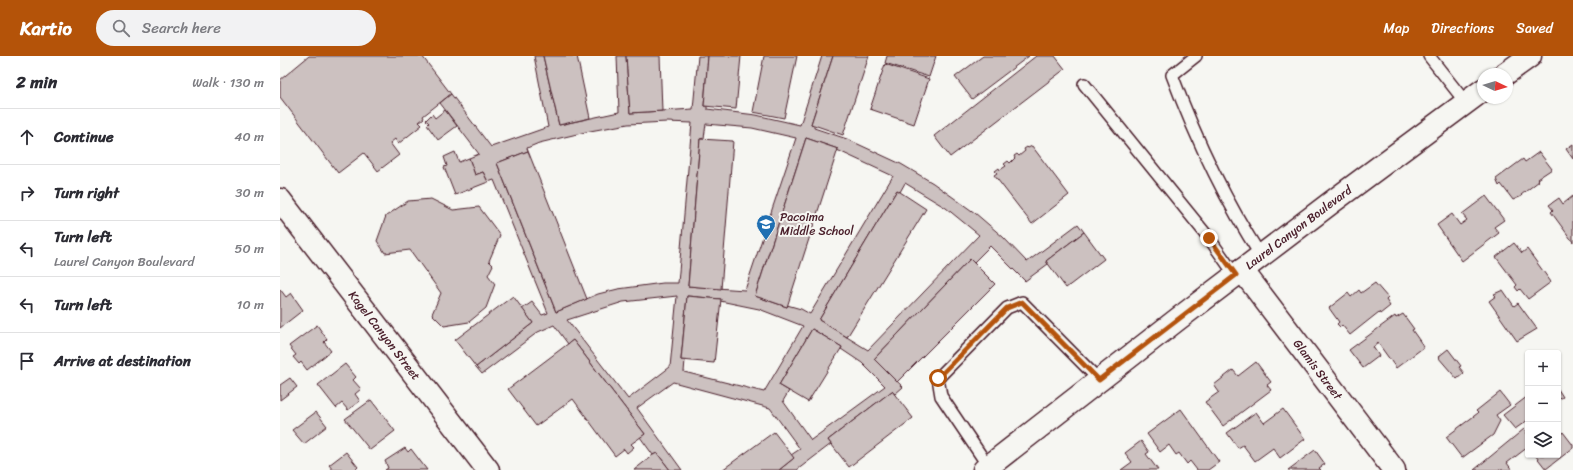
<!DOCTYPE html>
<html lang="en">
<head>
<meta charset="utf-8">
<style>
  body { margin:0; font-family:Sriracha,sans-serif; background:#f2f2f3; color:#2b2b33 }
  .controls { position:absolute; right:12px; bottom:12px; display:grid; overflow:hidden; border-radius:4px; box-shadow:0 1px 3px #0004 }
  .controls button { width:36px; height:36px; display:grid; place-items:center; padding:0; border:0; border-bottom:1px solid #e1e1e2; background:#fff; color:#2b2b33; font:20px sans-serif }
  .compass { position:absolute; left:1197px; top:12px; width:36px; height:36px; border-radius:50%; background:#fff; box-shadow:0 1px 3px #0004; rotate:94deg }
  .stop { position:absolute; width:12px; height:12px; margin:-9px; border:3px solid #b45309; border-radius:50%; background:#fff }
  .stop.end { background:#b45309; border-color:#fff; box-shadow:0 1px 4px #0008 }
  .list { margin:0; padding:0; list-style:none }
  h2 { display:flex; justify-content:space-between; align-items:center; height:52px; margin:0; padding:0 16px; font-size:17px }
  h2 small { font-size:13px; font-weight:400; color:#7c7c81 }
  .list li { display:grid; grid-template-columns:26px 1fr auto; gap:12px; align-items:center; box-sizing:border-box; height:56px; padding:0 16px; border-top:1px solid #e1e1e2 }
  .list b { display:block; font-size:15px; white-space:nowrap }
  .list p { margin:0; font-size:13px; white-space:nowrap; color:#7c7c81 }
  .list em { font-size:13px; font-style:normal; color:#7c7c81 }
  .icon { flex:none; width:22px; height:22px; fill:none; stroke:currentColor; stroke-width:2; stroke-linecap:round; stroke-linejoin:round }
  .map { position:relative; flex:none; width:1293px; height:414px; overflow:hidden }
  header { display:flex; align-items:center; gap:24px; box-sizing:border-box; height:56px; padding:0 20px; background:#b45309; color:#fff }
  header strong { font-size:19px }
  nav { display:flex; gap:22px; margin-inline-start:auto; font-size:14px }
  .search { width:280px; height:36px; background:#f2f2f3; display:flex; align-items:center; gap:10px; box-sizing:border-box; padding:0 14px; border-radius:22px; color:#7c7c81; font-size:15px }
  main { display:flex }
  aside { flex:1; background:#fff }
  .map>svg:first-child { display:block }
</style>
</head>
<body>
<header>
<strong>Kartio</strong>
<div class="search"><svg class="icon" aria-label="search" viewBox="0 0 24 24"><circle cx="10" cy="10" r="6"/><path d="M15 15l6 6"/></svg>Search here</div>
<nav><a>Map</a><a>Directions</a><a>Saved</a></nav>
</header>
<main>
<aside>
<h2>2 min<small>Walk · 130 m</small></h2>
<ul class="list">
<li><svg class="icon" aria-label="ahead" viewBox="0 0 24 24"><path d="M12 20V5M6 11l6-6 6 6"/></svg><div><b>Continue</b></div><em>40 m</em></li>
<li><svg class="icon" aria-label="right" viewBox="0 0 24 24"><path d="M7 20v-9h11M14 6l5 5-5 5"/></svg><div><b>Turn right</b></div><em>30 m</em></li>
<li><svg class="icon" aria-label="left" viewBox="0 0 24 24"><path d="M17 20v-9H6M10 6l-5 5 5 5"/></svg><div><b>Turn left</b><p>Laurel Canyon Boulevard</p></div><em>50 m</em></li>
<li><svg class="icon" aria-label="left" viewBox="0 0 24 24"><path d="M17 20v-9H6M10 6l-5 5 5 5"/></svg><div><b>Turn left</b></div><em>10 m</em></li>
<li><svg class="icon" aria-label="arrive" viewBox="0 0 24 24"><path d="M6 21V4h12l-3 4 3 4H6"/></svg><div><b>Arrive at destination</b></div></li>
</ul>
</aside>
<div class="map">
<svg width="1293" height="414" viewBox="0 0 1293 414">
  <rect width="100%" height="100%" fill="#f6f6f2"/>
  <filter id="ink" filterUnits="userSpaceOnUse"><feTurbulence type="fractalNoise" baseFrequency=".025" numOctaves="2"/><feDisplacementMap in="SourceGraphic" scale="8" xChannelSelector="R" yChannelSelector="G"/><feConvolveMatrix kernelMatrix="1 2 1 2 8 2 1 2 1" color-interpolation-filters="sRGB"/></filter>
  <g filter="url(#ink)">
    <!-- building -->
    <g fill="#ccc1c0" stroke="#4a1f2b" fill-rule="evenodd">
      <path d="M29,0H142L171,38L143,60L144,62L139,66L142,69L118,88L115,83L110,87L119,99L98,115L84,97L58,117L0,41V24Z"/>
      <path d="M254,0H263L279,69L339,56L337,0H346L350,57L413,53L418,0H428L424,50H427V53L476,59L520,69L542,0H553L531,68L534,70V72L567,83L621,108L653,127L695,157L723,181L747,206L798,168L804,176L766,205L768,208L745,225L710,190L693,207L690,203L594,303L623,331L615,338L612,335L548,384L551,388L517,414H499L514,402L511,399L520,393L490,352L393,326L357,352L402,414H390L377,397L373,399L360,381L365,378L293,284L288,288L274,269L258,276L202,318L196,311L253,267L242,253L252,246L262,259L268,257L214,124L208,126L203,116L195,119L189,102L199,98L160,47L171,38L211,91L268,71ZM387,66L412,67L398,227H383L338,233L318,238L276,256L217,107L248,95L247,92L259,87L310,75L348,68ZM426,68L472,72L516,82L465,234L408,230L420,83L424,82ZM526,82L558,93L557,94L613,120L530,258L521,253L507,249V251L475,240ZM625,127L666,152L699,179L588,294L539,264L617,134L620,136ZM397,240L390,311L348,343L287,264L343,246ZM407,240L441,243L440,245L479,253L523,270L484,336L404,316L405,304H401ZM532,273L562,291L561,293L582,307L605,330L531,384L503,345L509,335L499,329Z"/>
      <path d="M263,0H297L310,62L279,69Z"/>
      <path d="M346,0H380L382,55L350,57Z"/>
      <path d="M428,0H461L456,53L424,50Z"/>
      <path d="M484,0H517L504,62L473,56Z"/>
      <path d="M553,0H589L563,79L531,68Z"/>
      <path d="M607,0H656L649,21L605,7Z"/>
      <path d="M703,0H749L692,43L675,21Z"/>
      <path d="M756,0H775L785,13L670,101L654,80Z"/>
      <path d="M605,8L649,23L634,68L590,53Z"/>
      <path d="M165,54L177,70L158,84L147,69L149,67L146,64L152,58L155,62Z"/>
      <path d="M526,82L558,93L507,251L475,240Z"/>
      <path d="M420,83L453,85L441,233L408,230Z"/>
      <path d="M1293,88V103L1286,93Z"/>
      <path d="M752,90L789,139L752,168L714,119L717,117L715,115L719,112L720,114L726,110L724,108L728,105L730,107L735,102L734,100L737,98L739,100L745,95L744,93L747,91L748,92Z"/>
      <path d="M248,95L307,243L276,256L217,107Z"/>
      <path d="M175,96L179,106L189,102L195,119L203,116L208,126L175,139L164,111L167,110L164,101Z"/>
      <path d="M1259,96L1272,113L1257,123L1259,125L1241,139L1242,140L1233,144L1221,128L1219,130L1216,123L1243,103L1245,106Z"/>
      <path d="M617,134L646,153L567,281L539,264Z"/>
      <path d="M1206,140L1224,164L1214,171L1219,177L1182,205L1157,169L1172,158L1180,169L1187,164L1182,158Z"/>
      <path d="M1293,140V186L1271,156L1273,154L1269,149L1279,142L1283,148Z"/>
      <path d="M151,143L173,154L199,151L220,179L209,205L213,209L208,219L215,228L206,252L189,266L164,270L152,258L161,237L130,194L105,197L97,185L106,160L128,145Z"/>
      <path d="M804,176L824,203L786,232L766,205Z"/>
      <path d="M1234,187L1242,197L1247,193L1271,226L1248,243L1240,233L1238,235L1235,231L1237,229L1216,201Z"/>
      <path d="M690,203L715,228L617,326L594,303Z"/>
      <path d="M1095,227L1108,242L1106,244L1110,250L1100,258L1099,256L1070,279L1062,269L1060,271L1057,268L1059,266L1049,252L1068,237L1071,241L1079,234L1081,237Z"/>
      <path d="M0,233L6,241L11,237L23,254L0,272Z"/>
      <path d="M1223,234L1234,250L1238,247L1257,273L1237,285L1209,245L1216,240L1214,238Z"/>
      <path d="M233,240L253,267L196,311L175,284Z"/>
      <path d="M407,240L441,243L434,307L401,304Z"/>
      <path d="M1123,258L1134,273L1132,274L1144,291L1116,312L1098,287L1093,291L1099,300L1083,312L1069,294L1115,260L1116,262Z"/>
      <path d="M37,269L47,283L44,286L51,295L27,314L21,306L19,308L13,301L16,299L9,290Z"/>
      <path d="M532,273L562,291L528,346L499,329Z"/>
      <path d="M293,284L365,378L351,388L354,391L347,397L344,393L335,400L293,343L256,370L228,333Z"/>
      <path d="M1168,293L1181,310L1179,311L1184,317L1177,323L1158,301Z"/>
      <path d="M976,306L991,326L987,329L991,334L943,370L925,346L939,336L934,329L953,314L958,320Z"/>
      <path d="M65,308L76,321L73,324L81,333L75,338L80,345L68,354L62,347L56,352L38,329Z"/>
      <path d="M10,322L17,331L0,344V329Z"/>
      <path d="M1278,333L1283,341L1278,344Z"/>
      <path d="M612,335L633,362L569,411L548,384Z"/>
      <path d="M1220,336L1230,349L1216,359L1220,365L1213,379L1182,402L1166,381L1198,357L1196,355Z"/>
      <path d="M1248,340V364L1235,373L1223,359Z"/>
      <path d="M91,344L115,375L90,394L65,363Z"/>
      <path d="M901,353L939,406L928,414H917L910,405L907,408L899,397L896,399L889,389L880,396L867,378Z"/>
      <path d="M1003,353L1025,383L1000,402L993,392L975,405L963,389L958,392L947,377L976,356L984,367Z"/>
      <path d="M36,356L47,370L24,388L12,374Z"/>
      <path d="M1244,373L1248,379V391L1227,407L1232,414H1194Z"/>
      <path d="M494,376L514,402L499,414H442Z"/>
      <path d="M1283,376L1293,389V392L1266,413L1255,399H1278V380Z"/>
      <path d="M861,385L869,396L866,398L878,414H841L852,406L845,397Z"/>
      <path d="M125,392L128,396L131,393L147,414H105L108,412L105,405Z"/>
      <path d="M1035,394L1045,408L1039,412L1041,414H1008Z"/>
      <path d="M66,396L78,411L75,414H53L49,409Z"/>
      <path d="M377,397L390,414H354L373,399Z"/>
    </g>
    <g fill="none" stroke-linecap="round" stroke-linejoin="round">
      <!-- service casing -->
      <g stroke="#4a1f2b" stroke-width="14">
        <g id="service">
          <path d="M916,0L892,19C916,83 944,143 981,200"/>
          <path d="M1149,0L1186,47"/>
          <path d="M804,28L929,182L955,219"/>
          <path d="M708,410L661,340L658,322L727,252L742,246L819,324"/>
        </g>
      </g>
      <!-- minor casing -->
      <g stroke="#4a1f2b" stroke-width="25">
        <g id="minor">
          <path id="s1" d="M0,144L208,414"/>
          <path id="s2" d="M962,214L1114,414"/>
        </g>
      </g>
      <!-- primary casing -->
      <g stroke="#4a1f2b" stroke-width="25">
        <g id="primary">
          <path d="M1225,18L1250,0"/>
          <path id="s3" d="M704,414L898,263L1052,146L1203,34"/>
        </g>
      </g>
      <!-- service -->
      <use href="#service" stroke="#f6f6f2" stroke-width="11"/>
      <!-- minor -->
      <use href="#minor" stroke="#f6f6f2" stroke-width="22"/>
      <!-- primary -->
      <use href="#primary" stroke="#f6f6f2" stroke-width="22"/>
    </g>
  </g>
  <g fill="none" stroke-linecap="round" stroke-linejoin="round" filter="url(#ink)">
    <!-- route -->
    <path stroke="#b45309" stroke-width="5" d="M658,322L727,252L742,246L819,324L956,219L929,182"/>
  </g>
  <!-- icons -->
  <defs>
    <g id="school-pin" transform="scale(1)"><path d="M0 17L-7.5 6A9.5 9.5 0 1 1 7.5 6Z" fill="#1f6fb2" stroke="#f6f6f2"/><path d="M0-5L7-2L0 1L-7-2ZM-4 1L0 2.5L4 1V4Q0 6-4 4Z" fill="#fff"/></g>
  </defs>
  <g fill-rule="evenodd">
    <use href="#school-pin" x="486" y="168"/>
  </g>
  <g text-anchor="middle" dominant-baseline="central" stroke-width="4" stroke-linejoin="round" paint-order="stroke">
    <!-- poi labels -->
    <g font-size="12" fill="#4a1f2b" stroke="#f6f6f2" text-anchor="start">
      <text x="500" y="161">Pacoima<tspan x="500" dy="14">Middle School</tspan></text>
    </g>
    <!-- street labels -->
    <g font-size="12" fill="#4a1f2b" stroke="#f6f6f2">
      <text stroke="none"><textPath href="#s3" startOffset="397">Laurel Canyon Boulevard</textPath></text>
      <text stroke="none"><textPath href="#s1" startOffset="171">Kagel Canyon Street</textPath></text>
      <text stroke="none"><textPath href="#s2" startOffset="125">Glamis Street</textPath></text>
    </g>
  </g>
</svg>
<div class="controls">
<button>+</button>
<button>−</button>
<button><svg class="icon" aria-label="layers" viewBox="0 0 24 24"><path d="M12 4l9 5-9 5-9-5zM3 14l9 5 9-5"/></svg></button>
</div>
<svg class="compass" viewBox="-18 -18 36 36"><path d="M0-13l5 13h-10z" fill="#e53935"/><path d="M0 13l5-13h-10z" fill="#7c7c81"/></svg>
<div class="stop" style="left:658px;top:322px"></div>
<div class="stop end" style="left:929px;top:182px"></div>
</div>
</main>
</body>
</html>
